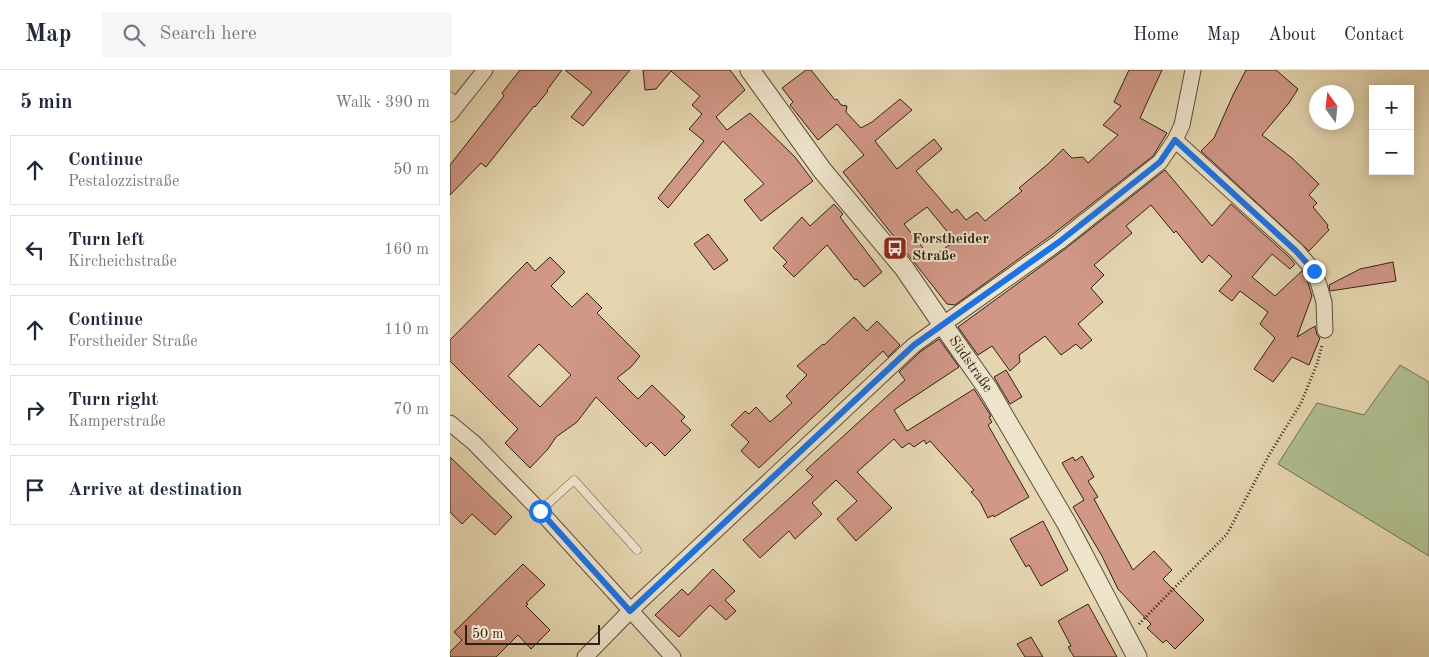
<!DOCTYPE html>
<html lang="en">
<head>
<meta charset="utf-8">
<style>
  body { margin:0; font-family:"Old Standard TT",serif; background:#f6f6f7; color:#1f2937 }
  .controls { position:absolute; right:15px; top:15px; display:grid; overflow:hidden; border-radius:0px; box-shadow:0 2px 12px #0003 }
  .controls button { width:45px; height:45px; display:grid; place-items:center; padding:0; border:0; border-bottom:1px solid #e0e1e3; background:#fff; color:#1f2937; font:25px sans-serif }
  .compass { position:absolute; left:859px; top:15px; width:45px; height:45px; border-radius:50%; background:#fff; box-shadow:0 2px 12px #0003; rotate:345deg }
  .scale { position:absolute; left:15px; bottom:12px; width:135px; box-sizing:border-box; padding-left:5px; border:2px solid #302213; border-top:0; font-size:14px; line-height:18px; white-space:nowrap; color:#302213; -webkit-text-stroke:4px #eee4cc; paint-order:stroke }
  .stop { position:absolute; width:15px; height:15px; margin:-11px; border:4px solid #1a73e8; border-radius:50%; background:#fff }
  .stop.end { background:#1a73e8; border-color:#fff; box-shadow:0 1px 5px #0008 }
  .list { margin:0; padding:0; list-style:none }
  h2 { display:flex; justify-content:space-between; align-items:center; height:65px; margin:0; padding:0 20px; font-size:21px }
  h2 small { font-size:16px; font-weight:400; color:#747a83 }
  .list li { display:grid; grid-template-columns:32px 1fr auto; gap:15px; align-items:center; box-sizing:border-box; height:70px; margin:0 10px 10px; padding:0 10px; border:1px solid #e0e1e3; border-radius:0px }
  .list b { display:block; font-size:19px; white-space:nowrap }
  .list p { margin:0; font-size:16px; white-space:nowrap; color:#747a83 }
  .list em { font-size:16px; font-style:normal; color:#747a83 }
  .icon { flex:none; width:28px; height:28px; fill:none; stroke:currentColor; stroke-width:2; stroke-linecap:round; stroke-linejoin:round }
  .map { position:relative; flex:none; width:979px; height:587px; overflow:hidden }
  header { display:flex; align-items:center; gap:30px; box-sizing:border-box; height:70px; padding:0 25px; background:#fff; border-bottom:1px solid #e0e1e3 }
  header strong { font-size:24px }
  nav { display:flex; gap:28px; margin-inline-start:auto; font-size:18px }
  .search { width:350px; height:45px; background:#f6f6f7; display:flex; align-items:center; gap:12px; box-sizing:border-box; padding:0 18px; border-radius:0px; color:#747a83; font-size:19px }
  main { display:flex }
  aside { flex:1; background:#fff }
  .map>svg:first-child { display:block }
</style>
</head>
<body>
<header>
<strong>Map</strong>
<div class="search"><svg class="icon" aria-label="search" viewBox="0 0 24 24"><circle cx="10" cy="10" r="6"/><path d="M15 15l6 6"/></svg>Search here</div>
<nav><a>Home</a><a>Map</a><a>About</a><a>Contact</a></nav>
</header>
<main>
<aside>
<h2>5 min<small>Walk · 390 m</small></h2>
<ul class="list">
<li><svg class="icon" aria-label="ahead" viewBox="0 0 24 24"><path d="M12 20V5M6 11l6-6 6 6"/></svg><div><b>Continue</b><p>Pestalozzistraße</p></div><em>50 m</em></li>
<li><svg class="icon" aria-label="left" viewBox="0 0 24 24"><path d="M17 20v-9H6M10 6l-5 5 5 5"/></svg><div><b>Turn left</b><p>Kircheichstraße</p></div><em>160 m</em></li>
<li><svg class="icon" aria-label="ahead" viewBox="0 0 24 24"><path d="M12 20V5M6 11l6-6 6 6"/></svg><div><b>Continue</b><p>Forstheider Straße</p></div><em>110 m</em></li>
<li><svg class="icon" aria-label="right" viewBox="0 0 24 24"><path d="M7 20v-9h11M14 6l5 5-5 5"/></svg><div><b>Turn right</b><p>Kamperstraße</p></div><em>70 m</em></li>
<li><svg class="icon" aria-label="arrive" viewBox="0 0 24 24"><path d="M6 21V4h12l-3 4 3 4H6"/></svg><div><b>Arrive at destination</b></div></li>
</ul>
</aside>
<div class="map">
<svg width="979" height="587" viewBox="0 0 979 587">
  <rect width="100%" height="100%" fill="#e5d6b0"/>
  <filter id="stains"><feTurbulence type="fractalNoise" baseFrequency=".004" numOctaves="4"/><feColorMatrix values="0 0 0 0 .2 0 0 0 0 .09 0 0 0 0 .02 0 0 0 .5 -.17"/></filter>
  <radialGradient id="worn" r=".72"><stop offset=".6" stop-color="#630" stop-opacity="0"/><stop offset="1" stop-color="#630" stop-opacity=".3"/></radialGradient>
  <!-- green -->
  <path fill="#afbf90" stroke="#707052" d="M950,295L979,312V486L828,394L867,333L914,345Z"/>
  <!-- building -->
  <g fill="#d19787" stroke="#302213" fill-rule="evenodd">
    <path d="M70,0H112L97,20L98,21L85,37L84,36L36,97L31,93L0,125V95L54,26L52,23Z"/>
    <path d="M115,0H180L133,56L121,47L142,22Z"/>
    <path d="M193,0H280L295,20L266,47L277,60L300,43L345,87L363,111L311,151L294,130L314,114L273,71L218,138L208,128L254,71L239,59L252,44L242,35L250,26L221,1L206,19L195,20Z"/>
    <path d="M356,0H361L385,30L387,29L391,35L397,36L396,42L411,58L422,52L450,29L462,40L425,71L447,99L484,69L492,79L466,101L502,143L507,139L516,150L527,142L535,151L572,121L569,118L598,94L613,79L622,88L633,87L638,93L668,65L653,55L671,36L664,32L679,0H712L690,48L717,63L703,86L603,164L505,235L497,234L393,102L414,85L387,54L368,70L340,35L343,32L332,18ZM477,137L505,171L481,188L454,154Z"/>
    <path d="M796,0H826L848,19L839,33L812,65L842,88L869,114L859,125L867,133L863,137L878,155L877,157L879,160L859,181L751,81L764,68L783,25Z"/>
    <path d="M715,100L762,156L781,134L840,188L845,194L840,199L822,184L802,207L825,226L852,201L856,206L862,226L847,267L865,256L867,265L870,268L859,295L842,287L823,312L804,299L825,268L810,254L818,242L790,221L782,231L769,221L782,206L759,185L752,193L726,161L724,163L701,135L676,156L682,163L644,195L654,205L641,218L653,232L628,254L642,270L631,279L626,274L611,285L595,266L569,285L570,292L560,301L542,276L528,285L508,257L615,179Z"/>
    <path d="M384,134L393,144L390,147L432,202L414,217L407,209L405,210L377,175L344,207L333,196L337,192L323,178L352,147L360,156Z"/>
    <path d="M258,164L278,190L264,200L244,174Z"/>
    <path d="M100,187L115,202L101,216L122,237L137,223L152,238L147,243L190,286L181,297L167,308L188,329L202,315L235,347L231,351L241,360L215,386L201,372L196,377L146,327L127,352L106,367L98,379L80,398L55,373L68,359L0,291V270L77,192L85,201ZM89,274L121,305L90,337L58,306Z"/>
    <path d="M943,192L946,211L880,221L879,215L910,199Z"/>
    <path d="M404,247L417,261L427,251L450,275L438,287L433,281L309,398L291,381L299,372L281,355L295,341L299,344L306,337L320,352L342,333L336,326L357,305L347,296L373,274L374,275Z"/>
    <path d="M489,269L509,297L444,340L457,361L524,319L541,346L539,347L542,352L538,355L579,427L544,447L543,445L538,448L530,432L521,422L524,420L480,371L476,374L474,370L464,377L459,373L452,378L444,369L407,402L442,438L406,471L387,449L407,431L386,410L362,433L372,444L345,469L339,461L310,488L293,470L363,407L356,400L455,310L449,302L470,282Z"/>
    <path d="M556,300L572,327L560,334L544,307Z"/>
    <path d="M632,386L644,407L638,411L648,427L644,429L683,500L704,481L722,500L713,509L754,550L725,579L716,570L713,573L697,558L701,554L668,519L652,486L623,437L634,430L612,393L623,387L625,391Z"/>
    <path d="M0,387L62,447L45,465L22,444L12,454L0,442Z"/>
    <path d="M593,451L618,500L591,516L579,495L576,497L560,469Z"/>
    <path d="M73,494L95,515L76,533L78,534L76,536L100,560L81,579L68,565L46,587H0V582L12,570L4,562Z"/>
    <path d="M263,499L285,521L275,530L286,541L276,550L260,535L229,567L205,545L232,519L238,525Z"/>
    <path d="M638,534L667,587H624L618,577L621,576L608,551Z"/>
    <path d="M581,567L593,587H575L567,574Z"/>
  </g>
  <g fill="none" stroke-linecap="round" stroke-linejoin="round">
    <!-- service casing -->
    <g stroke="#5d4f3a" stroke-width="9">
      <g id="service">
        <path d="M0,26L8,33"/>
        <path d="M90,441L124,410L187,480"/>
      </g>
    </g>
    <!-- minor casing -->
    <g stroke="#5d4f3a" stroke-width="17">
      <g id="minor">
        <path d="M0,44L35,0"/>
        <path d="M725,70L847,181L864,201L869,215L874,232L875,260"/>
        <path d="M0,353L24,373L90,441L223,587"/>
        <path d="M135,587L180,541L464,275L609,172L710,92L725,70L732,55L743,0"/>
      </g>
    </g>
    <!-- tertiary casing -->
    <g stroke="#5d4f3a" stroke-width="21">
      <g id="tertiary">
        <path id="s1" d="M300,0L372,100L454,198L493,255L538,319L617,454L687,587"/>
      </g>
    </g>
    <!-- path -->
    <path stroke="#302213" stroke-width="3" stroke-dasharray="1 2.5" stroke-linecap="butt" d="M689,554L777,464L819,385L851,333L867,294L872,275"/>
    <!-- service -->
    <use href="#service" stroke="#eee4cc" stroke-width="8"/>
    <!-- minor -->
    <use href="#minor" stroke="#eee4cc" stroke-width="15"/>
    <!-- tertiary -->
    <use href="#tertiary" stroke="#eee4cc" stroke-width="19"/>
  </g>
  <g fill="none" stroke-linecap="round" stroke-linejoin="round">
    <!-- route -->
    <path stroke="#1a73e8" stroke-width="6" d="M90,441L180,541L464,275L609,172L710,92L725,70L846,181L864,201"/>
  </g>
  <!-- icons -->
  <defs>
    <g id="bus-square" transform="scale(1.25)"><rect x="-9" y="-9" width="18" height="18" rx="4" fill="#8f2418" stroke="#eee4cc"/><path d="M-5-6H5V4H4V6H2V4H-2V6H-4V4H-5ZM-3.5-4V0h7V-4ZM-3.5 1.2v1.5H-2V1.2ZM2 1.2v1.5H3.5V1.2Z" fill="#fff"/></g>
  </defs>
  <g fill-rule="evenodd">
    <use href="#bus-square" x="445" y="178"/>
  </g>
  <g text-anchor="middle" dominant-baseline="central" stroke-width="4" stroke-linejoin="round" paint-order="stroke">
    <!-- poi labels -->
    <g font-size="15" font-weight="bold" fill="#302213" stroke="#eee4cc" text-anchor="start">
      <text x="462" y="169">Forstheider<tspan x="462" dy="17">Straße</tspan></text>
    </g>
    <!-- street labels -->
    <g font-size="15" fill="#302213" stroke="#eee4cc">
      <text stroke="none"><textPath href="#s1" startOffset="368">Südstraße</textPath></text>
    </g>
  </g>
  <rect width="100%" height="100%" filter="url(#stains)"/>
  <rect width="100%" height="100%" fill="url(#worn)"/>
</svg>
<div class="controls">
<button>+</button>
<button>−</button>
</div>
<svg class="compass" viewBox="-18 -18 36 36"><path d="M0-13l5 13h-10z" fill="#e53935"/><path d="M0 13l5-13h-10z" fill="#747a83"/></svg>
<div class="scale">50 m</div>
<div class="stop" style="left:90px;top:441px"></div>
<div class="stop end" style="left:864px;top:201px"></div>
</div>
</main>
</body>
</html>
